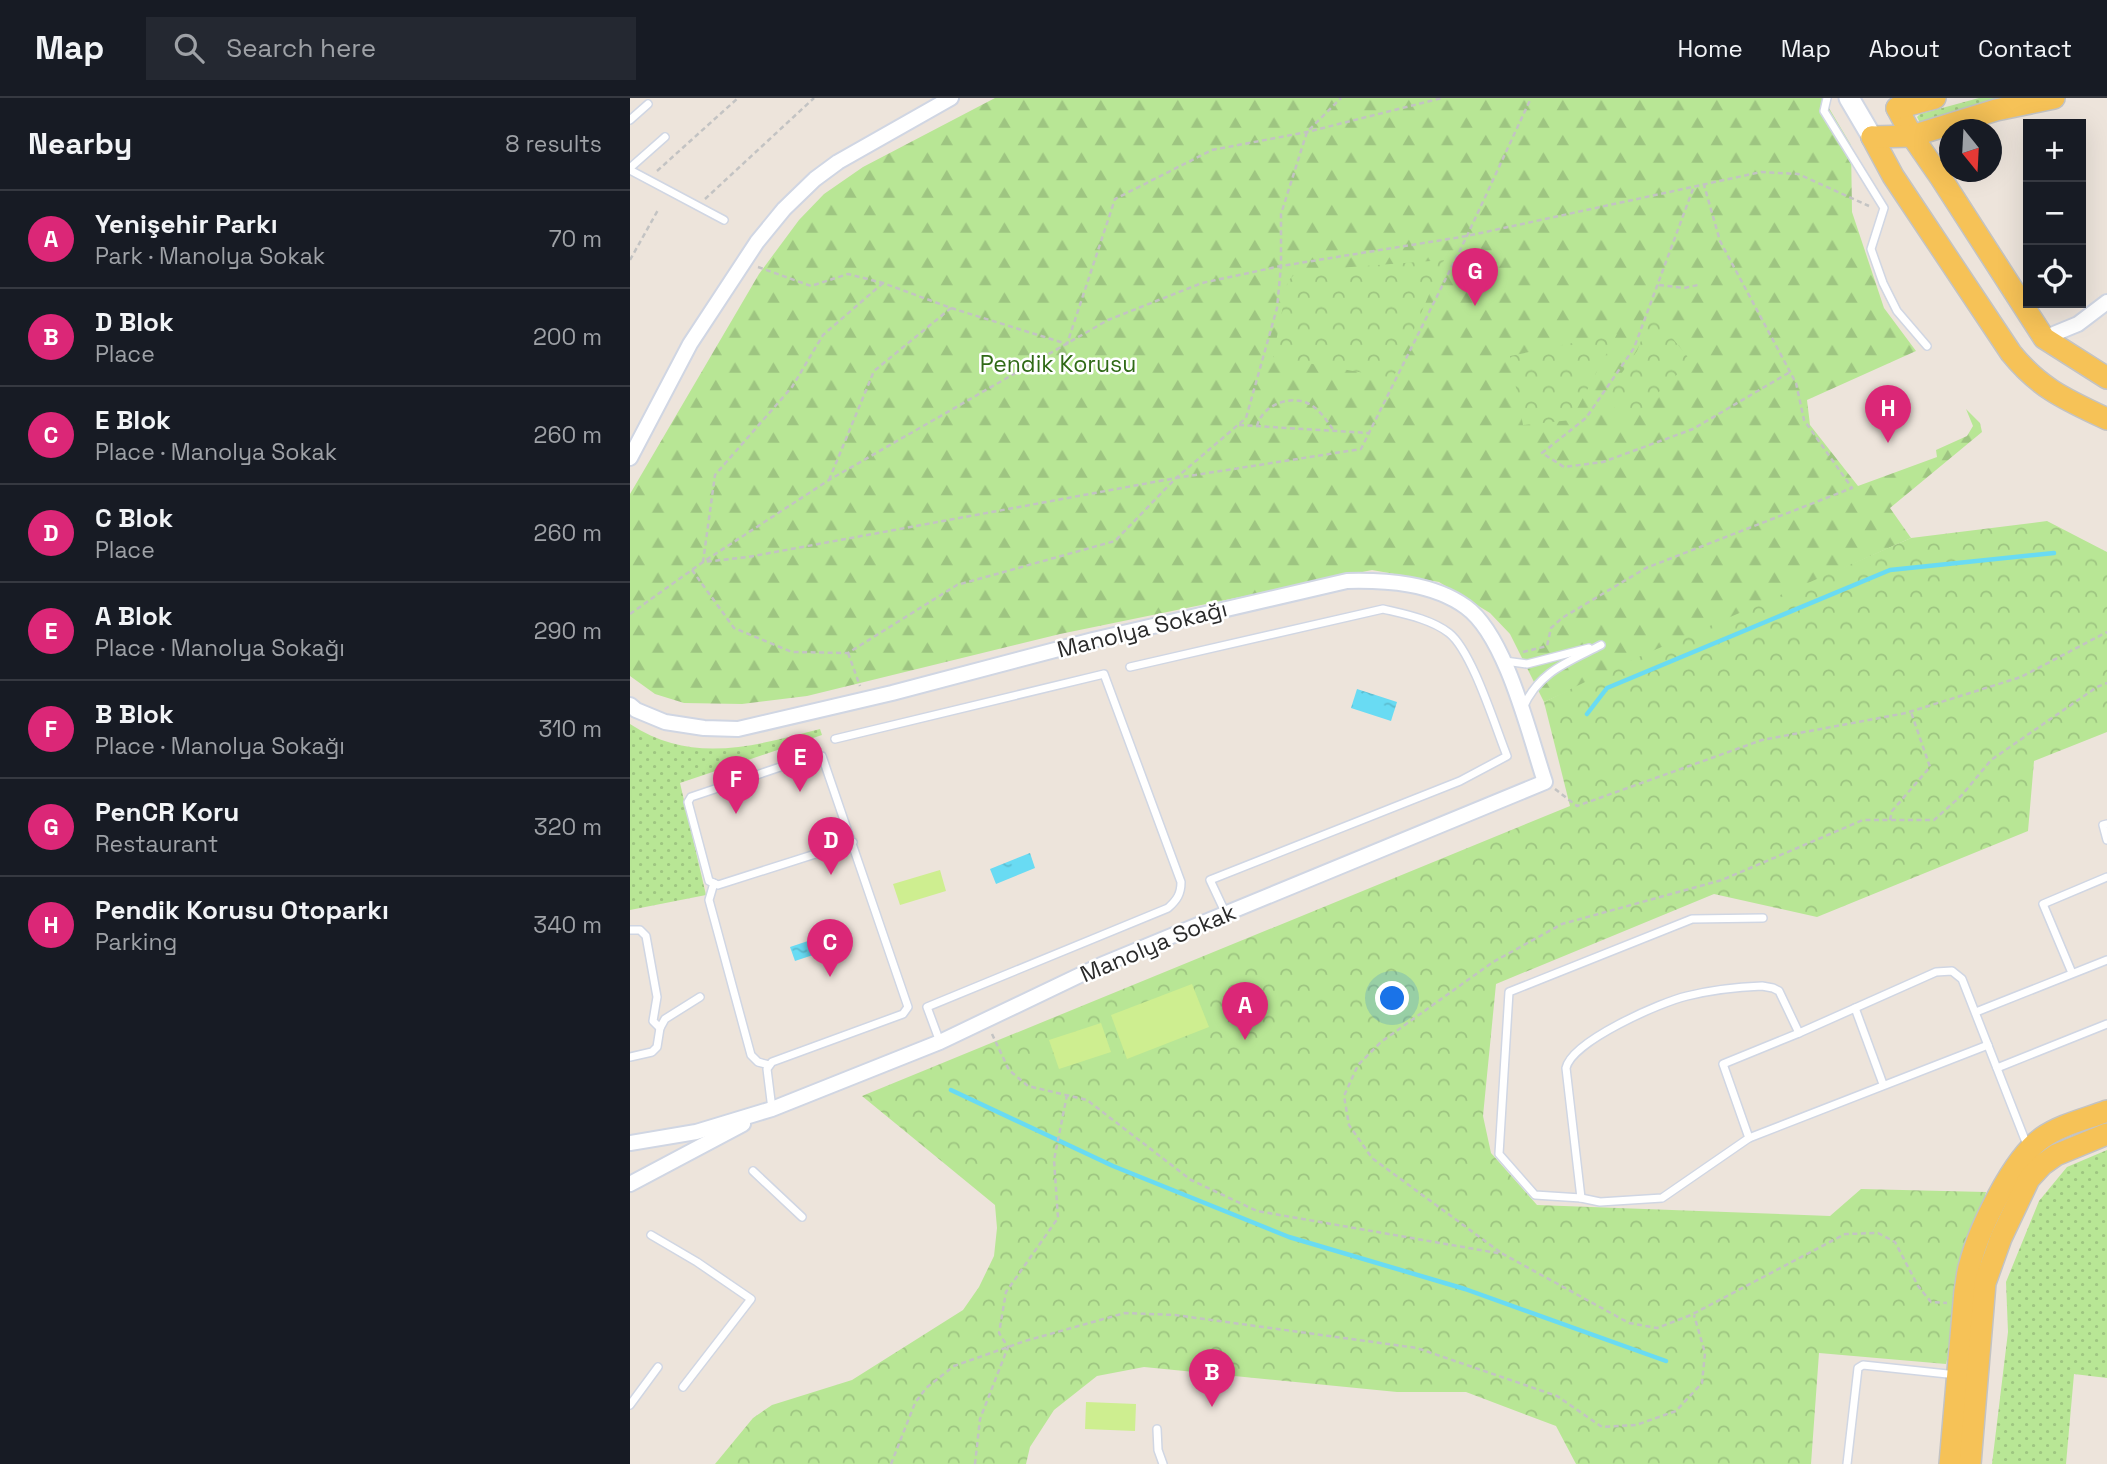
<!DOCTYPE html>
<html lang="en">
<head>
<meta charset="utf-8">
<style>
  body { margin:0; font-family:"Space Grotesk",sans-serif; background:#242831; color:#f1f3f6 }
  .controls { position:absolute; right:21px; top:21px; display:grid; overflow:hidden; border-radius:0px; box-shadow:0 7px 28px #0002 }
  .controls button { width:63px; height:63px; display:grid; place-items:center; padding:0; border:0; border-bottom:2px solid #363941; background:#171b24; color:#f1f3f6; font:35px sans-serif }
  .compass { position:absolute; left:1309px; top:21px; width:63px; height:63px; border-radius:50%; background:#171b24; box-shadow:0 7px 28px #0002; rotate:162deg }
  .you { position:absolute; left:763px; top:901px; width:24px; height:24px; margin:-18px; border:5px solid #fff; border-radius:50%; background:#1a73e8; box-shadow:0 0 0 10px #1a73e833 }
  .badge { display:grid; place-items:center; width:46px; height:46px; border-radius:50%; background:#db2777; color:#fff; font-size:23px; font-weight:700 }
  .pin { position:absolute; translate:-50% -58px; filter:drop-shadow(0 2px 4px #0008) }
  .pin::after { content:''; position:absolute; top:37px; width:24px; height:21px; background:inherit; clip-path:polygon(0 0,100% 0,50% 100%) }
  .list { margin:0; padding:0; list-style:none }
  h2 { display:flex; justify-content:space-between; align-items:center; height:91px; margin:0; padding:0 28px; font-size:30px }
  h2 small { font-size:23px; font-weight:400; color:#9ea1a6 }
  .list li { display:grid; grid-template-columns:46px 1fr auto; gap:21px; align-items:center; box-sizing:border-box; height:98px; padding:0 28px; border-top:2px solid #363941 }
  .list b { display:block; font-size:26px; white-space:nowrap }
  .list p { margin:0; font-size:23px; white-space:nowrap; color:#9ea1a6 }
  .list em { font-size:23px; font-style:normal; color:#9ea1a6 }
  .icon { flex:none; width:38px; height:38px; fill:none; stroke:currentColor; stroke-width:2; stroke-linecap:round; stroke-linejoin:round }
  .map { position:relative; flex:none; width:1477px; height:1366px; overflow:hidden }
  header { display:flex; align-items:center; gap:42px; box-sizing:border-box; height:98px; padding:0 35px; background:#171b24; border-bottom:2px solid #363941 }
  header strong { font-size:33px }
  nav { display:flex; gap:38px; margin-inline-start:auto; font-size:24px }
  .search { width:490px; height:63px; background:#242831; display:flex; align-items:center; gap:18px; box-sizing:border-box; padding:0 24px; border-radius:0px; color:#9ea1a6; font-size:26px }
  main { display:flex }
  aside { flex:1; background:#171b24 }
  .map>svg:first-child { display:block }
</style>
</head>
<body>
<header>
<strong>Map</strong>
<div class="search"><svg class="icon" aria-label="search" viewBox="0 0 24 24"><circle cx="10" cy="10" r="6"/><path d="M15 15l6 6"/></svg>Search here</div>
<nav><a>Home</a><a>Map</a><a>About</a><a>Contact</a></nav>
</header>
<main>
<aside>
<h2>Nearby<small>8 results</small></h2>
<ul class="list">
<li><span class="badge">A</span><div><b>Yenişehir Parkı</b><p>Park · Manolya Sokak</p></div><em>70 m</em></li>
<li><span class="badge">B</span><div><b>D Blok</b><p>Place</p></div><em>200 m</em></li>
<li><span class="badge">C</span><div><b>E Blok</b><p>Place · Manolya Sokak</p></div><em>260 m</em></li>
<li><span class="badge">D</span><div><b>C Blok</b><p>Place</p></div><em>260 m</em></li>
<li><span class="badge">E</span><div><b>A Blok</b><p>Place · Manolya Sokağı</p></div><em>290 m</em></li>
<li><span class="badge">F</span><div><b>B Blok</b><p>Place · Manolya Sokağı</p></div><em>310 m</em></li>
<li><span class="badge">G</span><div><b>PenCR Koru</b><p>Restaurant</p></div><em>320 m</em></li>
<li><span class="badge">H</span><div><b>Pendik Korusu Otoparkı</b><p>Parking</p></div><em>340 m</em></li>
</ul>
</aside>
<div class="map">
<svg width="1477" height="1366" viewBox="0 0 1477 1366">
  <defs>
    <pattern id="grass-dots" width="8" height="8" patternUnits="userSpaceOnUse" patternTransform="scale(1.75)"><rect width="8" height="8" fill="#b8e695"/><path d="M2 2h.1M6 6h.1" fill="none" stroke="#9ec581" stroke-width="1.8" stroke-linecap="round"/></pattern>
    <pattern id="forest-firs" width="22" height="20" patternUnits="userSpaceOnUse" patternTransform="scale(1.75)"><rect width="22" height="20" fill="#b8e695"/><path d="M5 1l3.5 6h-7zM16 11l3.5 6h-7z" fill="#9ec581"/></pattern>
    <pattern id="park-crowns" width="20" height="18" patternUnits="userSpaceOnUse" patternTransform="scale(1.75)"><rect width="20" height="18" fill="#b8e695"/><path d="M2 6a3 3 0 1 1 6 0M12 15a3 3 0 1 1 6 0" fill="none" stroke="#9ec581"/></pattern>
    <pattern id="water-ripples" width="26" height="14" patternUnits="userSpaceOnUse" patternTransform="scale(1.75)"><rect width="26" height="14" fill="#69dbf3"/><path d="M2 4q2-2 4 0t4 0M15 11q2-2 4 0t4 0" fill="none" stroke="#5bbcd0"/></pattern>
  </defs>
  <rect width="100%" height="100%" fill="#ede4db"/>
  <!-- grass -->
  <g fill="url(#grass-dots)">
    <path d="M1349,0H1396L1290,25L1287,19L1290,16Z"/>
    <path d="M0,626C62,667 124,648 190,631L192,637L50,685L76,797L0,812Z"/>
    <path d="M1477,1052V1280L1444,1276L1436,1366H1362L1378,1234L1376,1184L1409,1103L1437,1069Z"/>
  </g>
  <!-- forest -->
  <path fill="url(#forest-firs)" d="M365,0H1193L1221,47L1222,114L1254,210L1286,253L1177,302L1180,327L1228,388L1307,359L1306,352L1337,338L1343,328L1336,311L1350,325L1352,334L1260,410L1281,440L914,604L880,536L860,515L809,484L742,472L430,536L177,598L112,606L54,605L25,596L0,578V396L129,176L169,122L194,96L233,69Z"/>
  <!-- park -->
  <g fill="url(#park-crowns)">
    <path d="M814,162L763,280L643,259L658,183L668,173Z"/>
    <path d="M1022,215L1061,263L1001,321L973,302L1007,253Z"/>
    <path d="M987,236L941,322L893,327L880,258Z"/>
    <path d="M1417,423L1477,454V634L1404,663L1398,733L1187,819L1084,796L866,886L853,1018L861,1055L907,1107L1200,1118L1231,1091L1356,1094L1316,1266L1189,1255L1181,1366H946L926,1328L836,1294H767L514,1269L467,1278L424,1312L400,1349L396,1366H85L123,1320L142,1307L222,1282L333,1212L349,1189L364,1158L367,1130L365,1107L232,998L940,708L914,604L988,568L1281,440Z"/>
  </g>
  <!-- pitch -->
  <g fill="#ceee90">
    <path d="M310,772L316,793L270,807L263,786Z"/>
    <path d="M562,886L579,929L497,961L481,917Z"/>
    <path d="M471,925L481,954L429,971L419,942Z"/>
    <path d="M456,1304L506,1306L505,1333L455,1331Z"/>
  </g>
  <!-- water -->
  <g fill="url(#water-ripples)">
    <path d="M727,591L767,604L761,623L721,610Z"/>
    <path d="M400,755L405,770L366,786L360,771Z"/>
    <path d="M196,837L201,851L165,863L160,849Z"/>
  </g>
  <g fill="none" stroke-linecap="round" stroke-linejoin="round">
    <!-- stream -->
    <g stroke="#69dbf3" stroke-width="4.5">
      <path d="M957,616L977,590L1260,472L1424,455"/>
      <path d="M321,992L483,1068L659,1139L835,1191L1036,1263"/>
    </g>
    <!-- lane casing -->
    <g stroke="#d0d6e3" stroke-width="10">
      <g id="lane">
        <path d="M1197,0L1194,13L1254,110L1241,151L1253,185L1267,213L1297,248"/>
        <path d="M0,22L18,6"/>
        <path d="M0,70L35,39"/>
        <path d="M0,72L94,122"/>
        <path d="M875,563L897,566L959,550"/>
        <path d="M500,569L753,511C774,516 801,521 819,535C842,553 865,628 877,658L830,683L580,782L596,816"/>
        <path d="M893,610C908,574 938,564 971,547"/>
        <path d="M205,641L474,576L551,784C551,796 547,802 538,810L297,909L310,944"/>
        <path d="M1477,726L1473,727L1477,742"/>
        <path d="M84,785L79,802L121,957L128,964L139,967"/>
        <path d="M1133,820L1062,821L879,894L869,1056L905,1097L951,1100L970,1104L1032,1100L1119,1040L1093,966L1169,935L1306,874L1322,873L1332,881L1397,1047"/>
        <path d="M0,832H10L16,838L27,899L23,923L30,930"/>
        <path d="M1442,875L1413,806L1477,779"/>
        <path d="M1225,910L1253,986"/>
        <path d="M1346,914L1477,862"/>
        <path d="M0,959L22,954L27,949L30,930L35,921L70,899"/>
        <path d="M1367,970L1477,926"/>
        <path d="M142,1011L137,971L142,964L273,916L278,909L192,658L186,657L61,699L58,704L79,783L88,787L223,744"/>
        <path d="M1119,1040L1358,947"/>
        <path d="M123,1073L172,1119"/>
        <path d="M951,1100L936,970C942,943 1031,904 1057,898C1081,892 1107,889 1132,888L1143,890L1149,893L1169,935"/>
        <path d="M21,1137L67,1164L121,1201L53,1289"/>
        <path d="M0,1307L28,1269"/>
        <path d="M527,1331L528,1352L533,1366"/>
        <path d="M1217,1366L1228,1270L1233,1267L1327,1277"/>
      </g>
    </g>
    <!-- street casing -->
    <g stroke="#d0d6e3" stroke-width="18">
      <g id="street">
        <path d="M1414,240L1448,226L1477,204"/>
        <path d="M0,360L60,246L127,144L154,111L185,81L208,64L321,0"/>
        <path d="M0,607L6,612L35,624L74,630L108,631L262,595L463,542L717,483C757,482 803,485 836,509C876,538 899,636 915,684L471,867L310,944L142,1011L66,1034L0,1045"/>
        <path d="M0,1086L113,1026"/>
      </g>
    </g>
    <!-- secondary casing -->
    <g stroke="#d0d6e3" stroke-width="23">
      <path id="secondary" d="M1219,0L1242,39"/>
    </g>
    <!-- primary casing -->
    <g stroke="#c3c3c3" stroke-width="24">
      <g id="primary">
        <path d="M1267,10L1282,38L1311,80L1414,240L1477,280"/>
        <path d="M1267,10L1305,0"/>
        <path d="M1242,39L1263,78L1381,255C1410,291 1437,302 1477,321"/>
        <path d="M1242,39L1282,38L1366,12L1424,0"/>
        <path d="M1320,1366L1335,1193C1337,1184 1337,1174 1340,1166C1349,1131 1383,1060 1412,1040C1430,1027 1456,1021 1477,1013"/>
        <path d="M1340,1366L1355,1185L1371,1140L1399,1081L1412,1067L1426,1057L1477,1036"/>
      </g>
    </g>
    <!-- path -->
    <g stroke="#c3c3c3" stroke-width="2.5" stroke-dasharray="5 3.5" stroke-linecap="butt">
      <path d="M27,73L108,0"/>
      <path d="M1063,91L1004,250L956,320L912,355L934,369L973,364L1063,331L1160,274"/>
      <path d="M75,101L184,0"/>
      <path d="M0,162L28,112"/>
      <path d="M128,169L181,188L218,176L253,185L321,210L437,246L485,101L582,52L677,34L812,0"/>
      <path d="M253,185L193,237L162,289L85,377L73,464L118,459L546,380L731,351L837,138L901,0"/>
      <path d="M1029,187L1054,190L1068,187"/>
      <path d="M609,327L738,335"/>
      <path d="M627,328C632,308 658,297 677,305C689,310 697,323 704,333"/>
      <path d="M199,382L244,273L321,210"/>
      <path d="M62,472L104,530L162,554L218,555L327,487L485,443L546,380L616,320L647,210L651,168V116L677,34L711,0"/>
      <path d="M0,516L73,464L199,382L478,222L572,185L651,168L837,138L1131,74L1168,76L1239,108"/>
      <path d="M893,554L917,548L921,530L932,520L1016,470L1222,390L1174,322L1166,285L1090,143L1074,87"/>
      <path d="M218,555L230,588"/>
      <path d="M925,691L947,708L1132,642L1276,615L1391,579L1477,534"/>
      <path d="M1260,722L1262,713L1300,669L1281,614"/>
      <path d="M362,936L379,972L398,988L457,1002L561,1082L627,1113L873,1156L999,1225L1027,1230L1061,1217L1215,1136L1248,1135L1265,1144L1288,1188L1301,1204L1317,1205"/>
      <path d="M870,1154L742,1060L719,1027L714,998L728,967L751,944L863,864L932,826L1092,782L1233,722H1304L1332,697L1361,662L1467,589L1477,585"/>
      <path d="M261,1366L285,1305L296,1290L324,1268L395,1243L495,1215L545,1217L787,1250L927,1298L972,1329L1006,1327L1046,1313L1072,1285L1075,1255L1064,1217"/>
      <path d="M345,1366L350,1321L378,1249L369,1235L376,1194L428,1120L424,1062L437,997"/>
    </g>
    <!-- lane -->
    <use href="#lane" stroke="#fff" stroke-width="7"/>
    <!-- street -->
    <use href="#street" stroke="#fff" stroke-width="14"/>
    <!-- secondary -->
    <use href="#secondary" stroke="#fff" stroke-width="19"/>
    <!-- primary -->
    <use href="#primary" stroke="#f6c257" stroke-width="21"/>
  </g>
  <g text-anchor="middle" dominant-baseline="central" stroke-width="5" stroke-linejoin="round" paint-order="stroke">
    <!-- park labels -->
    <g font-size="23" fill="#306a17" stroke="#fff">
      <text x="428" y="266">Pendik Korusu</text>
    </g>
    <!-- street labels -->
    <g font-size="23" fill="#2a2a2a" stroke="#fff">
      <text transform="translate(512 531) rotate(-14)">Manolya Sokağı</text>
      <text transform="translate(528 845) rotate(-23)">Manolya Sokak</text>
    </g>
  </g>
</svg>
<div class="controls">
<button>+</button>
<button>−</button>
<button><svg class="icon" aria-label="locate" viewBox="0 0 24 24"><circle cx="12" cy="12" r="6"/><path d="M12 2v4M12 18v4M2 12h4M18 12h4"/></svg></button>
</div>
<svg class="compass" viewBox="-18 -18 36 36"><path d="M0-13l5 13h-10z" fill="#e53935"/><path d="M0 13l5-13h-10z" fill="#9ea1a6"/></svg>
<div class="you"></div>
<div class="pin badge" style="left:615px;top:942px">A</div>
<div class="pin badge" style="left:582px;top:1309px">B</div>
<div class="pin badge" style="left:200px;top:879px">C</div>
<div class="pin badge" style="left:201px;top:777px">D</div>
<div class="pin badge" style="left:170px;top:694px">E</div>
<div class="pin badge" style="left:106px;top:716px">F</div>
<div class="pin badge" style="left:845px;top:208px">G</div>
<div class="pin badge" style="left:1258px;top:345px">H</div>
</div>
</main>
</body>
</html>
